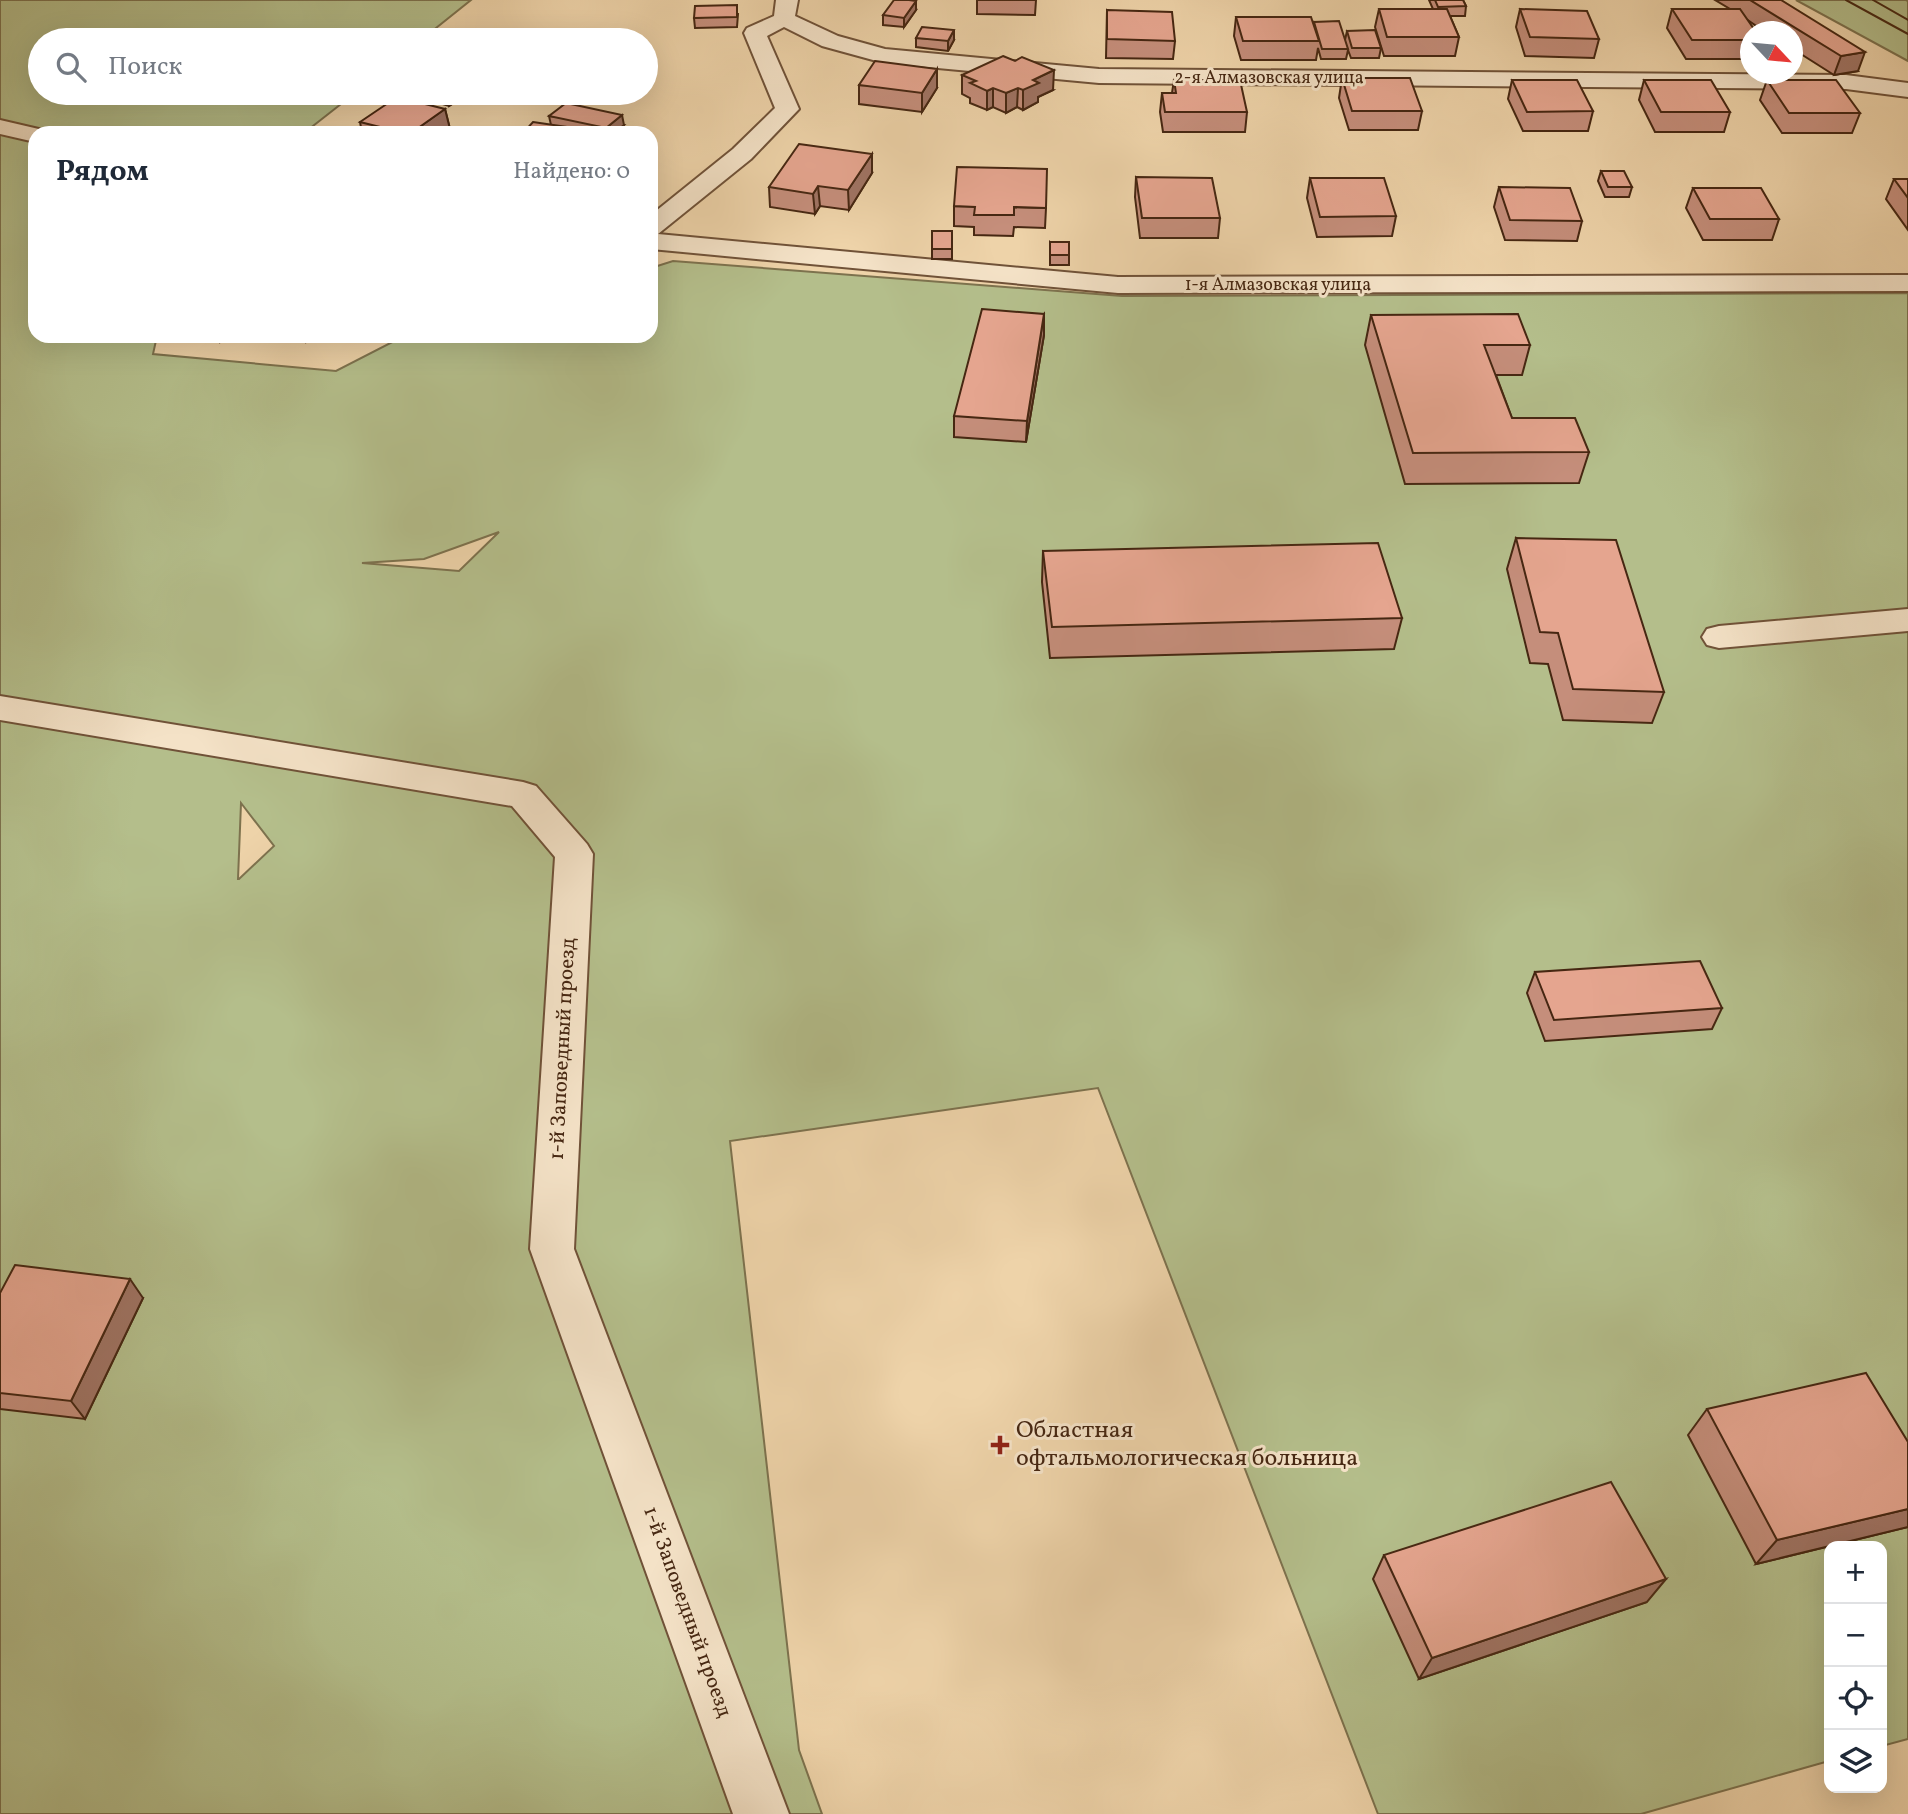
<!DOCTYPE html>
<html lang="ru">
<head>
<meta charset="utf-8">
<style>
  body { margin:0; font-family:Vollkorn,serif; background:#f6f6f7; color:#1f2937 }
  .controls { position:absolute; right:21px; bottom:21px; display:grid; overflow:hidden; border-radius:14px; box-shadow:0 7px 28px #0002 }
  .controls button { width:63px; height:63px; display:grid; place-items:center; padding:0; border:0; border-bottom:2px solid #e0e1e3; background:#fff; color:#1f2937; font:35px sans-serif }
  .compass { position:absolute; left:1740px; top:21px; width:63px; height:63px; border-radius:50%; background:#fff; box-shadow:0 7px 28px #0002; rotate:116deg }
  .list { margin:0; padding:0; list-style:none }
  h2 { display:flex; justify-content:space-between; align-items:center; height:91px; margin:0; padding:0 28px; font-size:30px }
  h2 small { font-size:23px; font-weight:400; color:#747a83 }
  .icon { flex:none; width:38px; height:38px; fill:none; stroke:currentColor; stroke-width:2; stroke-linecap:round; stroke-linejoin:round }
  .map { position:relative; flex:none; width:1908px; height:1814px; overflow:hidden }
  .search { position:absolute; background:#fff; box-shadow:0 7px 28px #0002; left:28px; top:28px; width:630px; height:77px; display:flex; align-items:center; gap:18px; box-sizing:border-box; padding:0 24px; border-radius:38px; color:#747a83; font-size:26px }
  .panel { position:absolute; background:#fff; box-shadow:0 7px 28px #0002; left:28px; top:126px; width:630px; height:217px; border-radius:21px }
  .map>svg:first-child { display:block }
</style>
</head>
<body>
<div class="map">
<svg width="1908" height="1814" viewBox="0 0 1908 1814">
  <rect width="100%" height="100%" fill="#eed3a9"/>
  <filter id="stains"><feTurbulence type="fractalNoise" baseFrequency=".00286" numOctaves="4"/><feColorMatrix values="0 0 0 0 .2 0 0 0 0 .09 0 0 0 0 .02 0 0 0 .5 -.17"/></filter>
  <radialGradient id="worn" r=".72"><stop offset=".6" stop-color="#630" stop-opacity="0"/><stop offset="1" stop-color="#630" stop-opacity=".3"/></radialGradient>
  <!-- green -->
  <g fill="#b4be8b" stroke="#7d724e" stroke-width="2" fill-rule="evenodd">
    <path d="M0,0H471L421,40H40V93H355L304,133H35V336H157L153,354L336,371L404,336H651V268L673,261L1122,296L1908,293V1739L1882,1746V1546H1829V1761L1641,1814H1378L1098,1088L730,1141L799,1750L822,1814H0ZM499,532L459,571L362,563L424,559ZM241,803L274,846L239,879H238Z"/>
    <path d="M1796,0H1906L1908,1V61Z"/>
  </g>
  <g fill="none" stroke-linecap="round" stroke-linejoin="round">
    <!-- minor casing -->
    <g stroke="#705238" stroke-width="4">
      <g id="minor">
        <path d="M776,0H798L795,16L838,36L885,49L1099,69L1846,75L1908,83V97L1846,89L1099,83L884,63L822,46L784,27L767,36L799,109L751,159L658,234L1118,277L1908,275V291L1118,293L651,249V215L733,149L775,108L744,33L747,28L774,16Z"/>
        <path d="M0,120L43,130L46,133H35V142L0,134Z"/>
        <path d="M1908,609V631L1719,648L1707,645L1702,637L1707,629L1719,626Z"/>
        <path d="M0,696L523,782L536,786L587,844L593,854L574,1249L789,1814H733L530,1249L555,857L512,806L0,720Z"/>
      </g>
    </g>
    <!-- minor -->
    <use href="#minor" fill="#f4e2c7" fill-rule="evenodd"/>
    <!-- tram -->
    <g stroke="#462712" stroke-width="2">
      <path d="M1846,0L1908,34"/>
      <path d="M1873,0L1908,20"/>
    </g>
  </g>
  <!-- wall -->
  <g fill="#c58e7b" stroke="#462712" stroke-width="2">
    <path d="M977,0H1036L1035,15L977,14Z"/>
    <path d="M1429,0H1463L1466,6L1465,16H1450L1459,37L1455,56H1384L1375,27L1379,9H1433Z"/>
    <path d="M1715,0H1781L1858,71L1834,75L1793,49V32H1765L1749,21L1751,32V59H1686L1667,28L1672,9H1730Z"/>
    <path d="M1520,9L1599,39L1594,58L1525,56L1516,27Z"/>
    <path d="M916,10L904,27L883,25V15Z"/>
    <path d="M1107,10L1175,41L1173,59L1106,58Z"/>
    <path d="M738,14L737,27L695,28L694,18Z"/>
    <path d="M1236,17L1313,24L1314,22L1345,40L1347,31L1381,48L1379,58H1351L1348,50L1346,59H1321L1318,48L1316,60H1241L1234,36Z"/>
    <path d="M916,38L954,40L948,51L916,47Z"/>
    <path d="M962,75L1053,90L1038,97V102L1023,110L1017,107L1006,113L993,107L987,110L970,103V98L962,94Z"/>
    <path d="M1342,78L1422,111L1418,130H1349L1339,98Z"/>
    <path d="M1174,80L1247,112L1245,132H1163L1160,112L1162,93H1172Z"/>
    <path d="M1512,80L1593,111L1588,131H1523L1508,99Z"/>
    <path d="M1644,80L1730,112L1724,132H1655L1639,100Z"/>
    <path d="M1767,80L1860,113L1852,133H1782L1760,100Z"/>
    <path d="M859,85L937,88L922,112L859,104Z"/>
    <path d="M423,93H469L449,106L425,99Z"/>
    <path d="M445,109L450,129L444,133H362L360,122Z"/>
    <path d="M549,116L624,125L614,133H523L551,125Z"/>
    <path d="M1601,171L1632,187L1629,197H1605L1598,181Z"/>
    <path d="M872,173L849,210L820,206L815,214L770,207L769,187Z"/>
    <path d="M1136,177L1220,218L1218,238H1140L1135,197Z"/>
    <path d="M1310,178L1396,216L1392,236L1317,237L1307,198Z"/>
    <path d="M1894,179H1908V230L1886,199Z"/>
    <path d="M1499,187L1582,221L1577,241L1505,240L1494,207Z"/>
    <path d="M1693,188L1779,219L1772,240H1703L1686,208Z"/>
    <path d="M954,206L1046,208L1045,228L1014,227L1013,236L974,235V227L954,226Z"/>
    <rect x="932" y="231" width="20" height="28"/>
    <path d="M1050,242L1069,255V265H1050Z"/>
    <path d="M1044,314V335L1026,442L954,437V416Z"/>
    <path d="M1371,315L1530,345L1522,375H1496L1512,418L1589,452L1579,483L1405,484L1365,345Z"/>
    <path d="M195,336H227L220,342Z"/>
    <path d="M269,336H312L306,342Z"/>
    <path d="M1516,538L1664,692L1652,723L1563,720L1548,664L1530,663L1507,569Z"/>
    <path d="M1043,551L1402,618L1394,649L1050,658L1042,582Z"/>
    <path d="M1535,972L1722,1008L1712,1029L1545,1041L1527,993Z"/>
    <path d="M0,1293L143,1298L85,1419L0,1409Z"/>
    <path d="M1707,1409L1908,1442V1527L1756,1564L1688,1435Z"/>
    <path d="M1384,1555L1647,1602L1419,1679L1373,1579Z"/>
  </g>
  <!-- shaded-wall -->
  <g fill="#a07464" stroke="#462712" stroke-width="2">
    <path d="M916,1V10L904,27V18Z"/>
    <path d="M954,30V40L948,51V41Z"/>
    <path d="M1865,52L1858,71L1834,75L1841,56Z"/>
    <path d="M937,69V88L922,112V93Z"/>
    <path d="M1054,70L1053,90L1038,97V102L1023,110V90L1033,80Z"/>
    <path d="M993,88V107L987,110V91Z"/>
    <path d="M1018,88L1017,107L1006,113V93Z"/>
    <path d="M452,93H469L449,106L447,96Z"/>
    <path d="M445,109L450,129L444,133H411Z"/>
    <path d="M622,115L624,125L614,133H606V128Z"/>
    <path d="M872,154V173L849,210L848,190Z"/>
    <path d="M818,186L820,206L815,214L813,194Z"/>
    <path d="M1044,314V335L1026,442L1027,421Z"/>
    <path d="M218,336H227L220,342Z"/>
    <path d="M304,336H312L306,342Z"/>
    <path d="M130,1279L143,1298L85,1419L71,1401Z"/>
    <path d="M1908,1509V1527L1756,1564L1777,1540Z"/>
    <path d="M1666,1579L1647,1602L1419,1679L1432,1658Z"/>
  </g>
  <!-- building -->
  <g fill="#e5a58f" stroke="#462712" stroke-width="2">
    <path d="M894,0H909L916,1L904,18L883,15Z"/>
    <path d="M1435,0H1463L1466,6L1438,7Z"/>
    <path d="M1750,0H1781L1865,52L1841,56Z"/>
    <path d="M737,5V17L694,18L695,6Z"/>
    <path d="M1379,9H1447L1459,37H1387Z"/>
    <path d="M1520,9L1587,11L1599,39L1530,37Z"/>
    <path d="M1672,9H1740L1756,32H1751V40H1692Z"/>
    <path d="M1107,10L1172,12L1175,41L1107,39Z"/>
    <path d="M1236,17H1311L1319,41H1243Z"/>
    <path d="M1339,21L1348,49H1322L1314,22Z"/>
    <path d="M922,27L954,30L948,41L916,38Z"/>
    <path d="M1375,30L1381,48H1352L1347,31Z"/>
    <path d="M519,32L534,35L527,40H506Z"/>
    <path d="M595,36L601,40H575Z"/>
    <path d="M1003,56L1015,61L1022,57L1054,70L1033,80L1039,83L1023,90L1018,88L1006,93L993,88L987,91L970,83L976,81L962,75Z"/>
    <path d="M875,61L937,69L922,93L859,85Z"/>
    <path d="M1342,78H1410L1422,111H1352Z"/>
    <path d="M1174,80H1240L1247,112H1165L1162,93H1176Z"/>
    <path d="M1512,80H1577L1593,111L1527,112Z"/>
    <path d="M1644,80H1711L1730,112H1661Z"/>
    <path d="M1767,80H1836L1860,113H1789Z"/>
    <path d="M435,93H452L447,96Z"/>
    <path d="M397,97L445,109L411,133H404L360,122Z"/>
    <path d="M566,103L622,115L606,128L549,116Z"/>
    <path d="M533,122L608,133H523Z"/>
    <path d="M799,144L872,154L848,190L818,186L813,194L769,187Z"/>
    <path d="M957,167L1047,169L1046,208L1014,207V215H974L975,207L954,206Z"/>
    <path d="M1601,171H1624L1632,187H1608Z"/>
    <path d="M1136,177L1212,178L1220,218H1142Z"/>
    <path d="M1310,178H1384L1396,216L1320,217Z"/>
    <path d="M1894,179H1908V198Z"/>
    <path d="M1499,187L1570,188L1582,221L1510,220Z"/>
    <path d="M1693,188H1761L1779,219H1710Z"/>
    <rect x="932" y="231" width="20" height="18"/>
    <rect x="1050" y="242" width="19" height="13"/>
    <path d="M982,309L1044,314L1027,421L954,416Z"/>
    <path d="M1518,314L1530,345H1484L1512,418H1575L1589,452L1413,453L1371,315Z"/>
    <path d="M1516,538L1616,540L1664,692L1573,689L1558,633L1540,632Z"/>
    <path d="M1378,543L1402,618L1052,627L1043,551Z"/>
    <path d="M1700,961L1722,1008L1554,1020L1535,972Z"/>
    <path d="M15,1265L130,1279L71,1401L0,1393V1293Z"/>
    <path d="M1866,1373L1908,1442V1509L1777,1540L1707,1409Z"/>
    <path d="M1611,1482L1666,1579L1432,1658L1384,1555Z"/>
  </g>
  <!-- markers -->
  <path fill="#8f2418" stroke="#f4e2c7" stroke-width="2.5" d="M996.5 1434.5h7v7h7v7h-7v7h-7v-7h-7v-7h7z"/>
  <g text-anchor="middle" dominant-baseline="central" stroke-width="6" stroke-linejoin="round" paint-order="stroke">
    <!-- far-street labels -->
    <g font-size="18" fill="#462712" stroke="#f4e2c7">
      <text x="1269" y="78">2-я Алмазовская улица</text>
      <text x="1278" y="285">1-я Алмазовская улица</text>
    </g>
    <!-- street labels -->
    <g font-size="21" fill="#462712" stroke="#f4e2c7">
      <text transform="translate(563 1049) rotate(-87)">1-й Заповедный проезд</text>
      <text transform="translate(687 1612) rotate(70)">1-й Заповедный проезд</text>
    </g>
    <!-- near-poi labels -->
    <g font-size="24" fill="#462712" stroke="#f4e2c7" text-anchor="start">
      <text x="1016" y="1431">Областная<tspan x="1016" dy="28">офтальмологическая больница</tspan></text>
    </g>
  </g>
  <rect width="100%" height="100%" filter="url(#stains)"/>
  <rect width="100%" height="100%" fill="url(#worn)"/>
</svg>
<div class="controls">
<button>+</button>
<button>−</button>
<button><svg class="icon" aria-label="locate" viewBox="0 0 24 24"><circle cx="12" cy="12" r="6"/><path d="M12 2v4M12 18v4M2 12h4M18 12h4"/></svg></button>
<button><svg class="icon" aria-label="layers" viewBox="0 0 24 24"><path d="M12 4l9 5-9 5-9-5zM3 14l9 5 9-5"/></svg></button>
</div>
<svg class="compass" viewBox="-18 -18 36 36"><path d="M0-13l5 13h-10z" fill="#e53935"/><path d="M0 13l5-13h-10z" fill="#747a83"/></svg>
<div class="search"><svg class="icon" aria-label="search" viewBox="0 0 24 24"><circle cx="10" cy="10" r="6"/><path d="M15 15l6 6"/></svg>Поиск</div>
<section class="panel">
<h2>Рядом<small>Найдено: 0</small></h2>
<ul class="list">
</ul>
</section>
</div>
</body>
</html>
